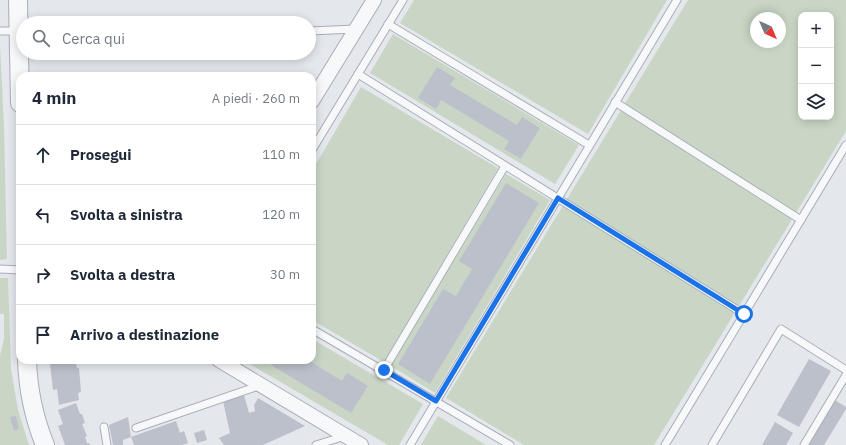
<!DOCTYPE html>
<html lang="it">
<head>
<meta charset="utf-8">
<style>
  body { margin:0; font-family:"IBM Plex Sans",sans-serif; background:#f6f6f7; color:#1f2937 }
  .controls { position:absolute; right:12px; top:12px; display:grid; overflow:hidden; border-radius:8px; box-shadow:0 2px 10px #0003 }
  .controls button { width:36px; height:36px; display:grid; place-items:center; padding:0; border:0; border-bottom:1px solid #e0e1e3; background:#fff; color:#1f2937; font:20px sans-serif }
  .compass { position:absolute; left:750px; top:12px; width:36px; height:36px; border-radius:50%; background:#fff; box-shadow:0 2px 10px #0003; rotate:136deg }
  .stop { position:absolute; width:12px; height:12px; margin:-9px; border:3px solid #1a73e8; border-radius:50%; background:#fff }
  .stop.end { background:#1a73e8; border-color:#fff; box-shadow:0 1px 4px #0008 }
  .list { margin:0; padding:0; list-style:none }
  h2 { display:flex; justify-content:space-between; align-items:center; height:52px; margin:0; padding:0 16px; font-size:17px }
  h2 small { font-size:13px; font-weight:400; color:#747a83 }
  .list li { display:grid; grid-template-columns:26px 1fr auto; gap:12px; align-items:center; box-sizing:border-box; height:60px; padding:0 16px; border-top:1px solid #e0e1e3 }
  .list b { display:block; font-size:15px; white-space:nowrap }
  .list em { font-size:13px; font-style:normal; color:#747a83 }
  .icon { flex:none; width:22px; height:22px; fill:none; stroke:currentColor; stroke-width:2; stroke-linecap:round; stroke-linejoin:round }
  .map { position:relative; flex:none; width:846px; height:445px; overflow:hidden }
  .search { position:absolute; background:#fff; box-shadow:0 2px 10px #0003; left:16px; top:16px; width:300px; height:44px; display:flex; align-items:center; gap:10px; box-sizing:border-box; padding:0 14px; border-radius:22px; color:#747a83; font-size:15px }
  .panel { position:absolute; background:#fff; box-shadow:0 2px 10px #0003; left:16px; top:72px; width:300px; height:292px; border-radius:12px }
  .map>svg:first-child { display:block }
</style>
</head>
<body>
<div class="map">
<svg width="846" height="445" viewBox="0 0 846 445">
  <rect width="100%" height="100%" fill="#e4e7ec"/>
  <!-- green -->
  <g fill="#c9d6c5" fill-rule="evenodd">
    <path d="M414,0H667L588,134L400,23Z"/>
    <path d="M688,0H846V131L654,445H524L446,398ZM801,15H831V117H801ZM756,18H780V42H756Z"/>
    <path d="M393,34L579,145L555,184L370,73Z"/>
    <path d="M0,44L4,126L7,259L0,260Z"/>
    <path d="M361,87L498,168L384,362L312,320V171Z"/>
    <path d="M506,174L550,200L435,393L391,366Z"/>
    <path d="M0,278H8L11,369L18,410L29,445H0V355L4,339V314H0Z"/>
    <path d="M312,339L423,404L399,445H388L243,360H312Z"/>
    <path d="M438,416L486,445H421Z"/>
  </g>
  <!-- building -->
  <g fill="#bbc0ca">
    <path d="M437,67L455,78L450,85L517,125L522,117L540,128L521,159L504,149L509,141L441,100L436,109L418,98Z"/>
    <path d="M506,183L539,203L430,384L398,364L443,289L456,296L472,269L459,261Z"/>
    <path d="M809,359L831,371L799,427L777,415Z"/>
    <path d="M48,360H75L77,368H79L81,392L78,393L79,400L59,405L57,389L53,390L50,364H48Z"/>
    <path d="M274,360H308L342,381L347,373L368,386L351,413L271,365Z"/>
    <path d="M244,395L249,413L255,411L254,405L258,398L305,426L263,445H224L219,438L230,433L223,401Z"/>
    <path d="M835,400L846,407V409L824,445H808Z"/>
    <path d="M76,403L80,414H82L85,423L82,424L87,436L85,437L87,443H89L90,445H65L58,426L63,424L58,410Z"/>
    <path d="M16,416L19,429L14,431L10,417Z"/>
    <path d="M128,417L131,437L176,421L180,433L184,431L188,443L182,445H134L131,437L123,440V445H113L109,425Z"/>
    <path d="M775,422L793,433L786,445H762Z"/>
    <path d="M204,430L207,440L197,443L194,433Z"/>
  </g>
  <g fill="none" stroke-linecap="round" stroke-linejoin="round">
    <!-- service casing -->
    <g stroke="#a9aeb7" stroke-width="9">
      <g id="service">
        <path d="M388,24L589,145"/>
        <path d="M0,31H19"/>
        <path d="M309,31L356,29"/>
        <path d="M358,74L744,314"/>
        <path d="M615,102L801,220"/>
        <path d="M312,150L403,0"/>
        <path d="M0,269L20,270"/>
        <path d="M312,329L510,445"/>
        <path d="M384,370L505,166"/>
        <path d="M104,427L107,445"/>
        <path d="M136,428L261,385"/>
        <path d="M316,445L345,436"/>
        <path d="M410,445L677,0"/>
        <path d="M665,445L846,145"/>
        <path d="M712,445L781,329L846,370"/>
        <path d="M804,445L846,375"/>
      </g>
    </g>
    <!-- minor casing -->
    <g stroke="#a9aeb7" stroke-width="16">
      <g id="minor">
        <path d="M312,101L374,0"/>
        <path d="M219,360L361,445"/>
      </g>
    </g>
    <!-- tertiary casing -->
    <g stroke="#a9aeb7" stroke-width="20">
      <g id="tertiary">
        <path d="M18,0L20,103"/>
        <path d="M27,360C28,390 34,418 45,445"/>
      </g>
    </g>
    <!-- service -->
    <use href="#service" stroke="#f7f8fa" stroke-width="7"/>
    <!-- minor -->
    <use href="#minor" stroke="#f7f8fa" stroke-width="14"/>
    <!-- tertiary -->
    <use href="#tertiary" stroke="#f7f8fa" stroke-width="18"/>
  </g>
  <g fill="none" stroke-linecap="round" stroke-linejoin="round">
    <!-- route -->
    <path stroke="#1a73e8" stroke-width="5" d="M384,370L436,401L558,198L744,314"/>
  </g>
</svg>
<div class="controls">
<button>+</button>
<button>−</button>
<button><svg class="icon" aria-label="layers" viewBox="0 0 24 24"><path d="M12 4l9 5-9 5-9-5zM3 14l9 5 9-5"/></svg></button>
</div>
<svg class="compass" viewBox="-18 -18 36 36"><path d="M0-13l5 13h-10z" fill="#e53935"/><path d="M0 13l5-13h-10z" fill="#747a83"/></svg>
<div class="stop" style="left:744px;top:314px"></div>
<div class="stop end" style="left:384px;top:370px"></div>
<div class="search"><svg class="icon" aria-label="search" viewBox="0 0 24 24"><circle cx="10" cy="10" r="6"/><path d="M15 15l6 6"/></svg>Cerca qui</div>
<section class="panel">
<h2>4 min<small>A piedi · 260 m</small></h2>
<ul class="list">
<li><svg class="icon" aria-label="ahead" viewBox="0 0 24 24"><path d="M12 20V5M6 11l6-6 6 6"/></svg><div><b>Prosegui</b></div><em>110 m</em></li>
<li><svg class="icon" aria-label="left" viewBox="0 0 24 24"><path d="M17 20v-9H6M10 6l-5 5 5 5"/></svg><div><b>Svolta a sinistra</b></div><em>120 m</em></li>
<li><svg class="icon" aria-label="right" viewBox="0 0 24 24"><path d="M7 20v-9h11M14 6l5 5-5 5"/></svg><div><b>Svolta a destra</b></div><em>30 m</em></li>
<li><svg class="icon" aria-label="arrive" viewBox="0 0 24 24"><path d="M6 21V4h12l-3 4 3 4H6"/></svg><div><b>Arrivo a destinazione</b></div></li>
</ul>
</section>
</div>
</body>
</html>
